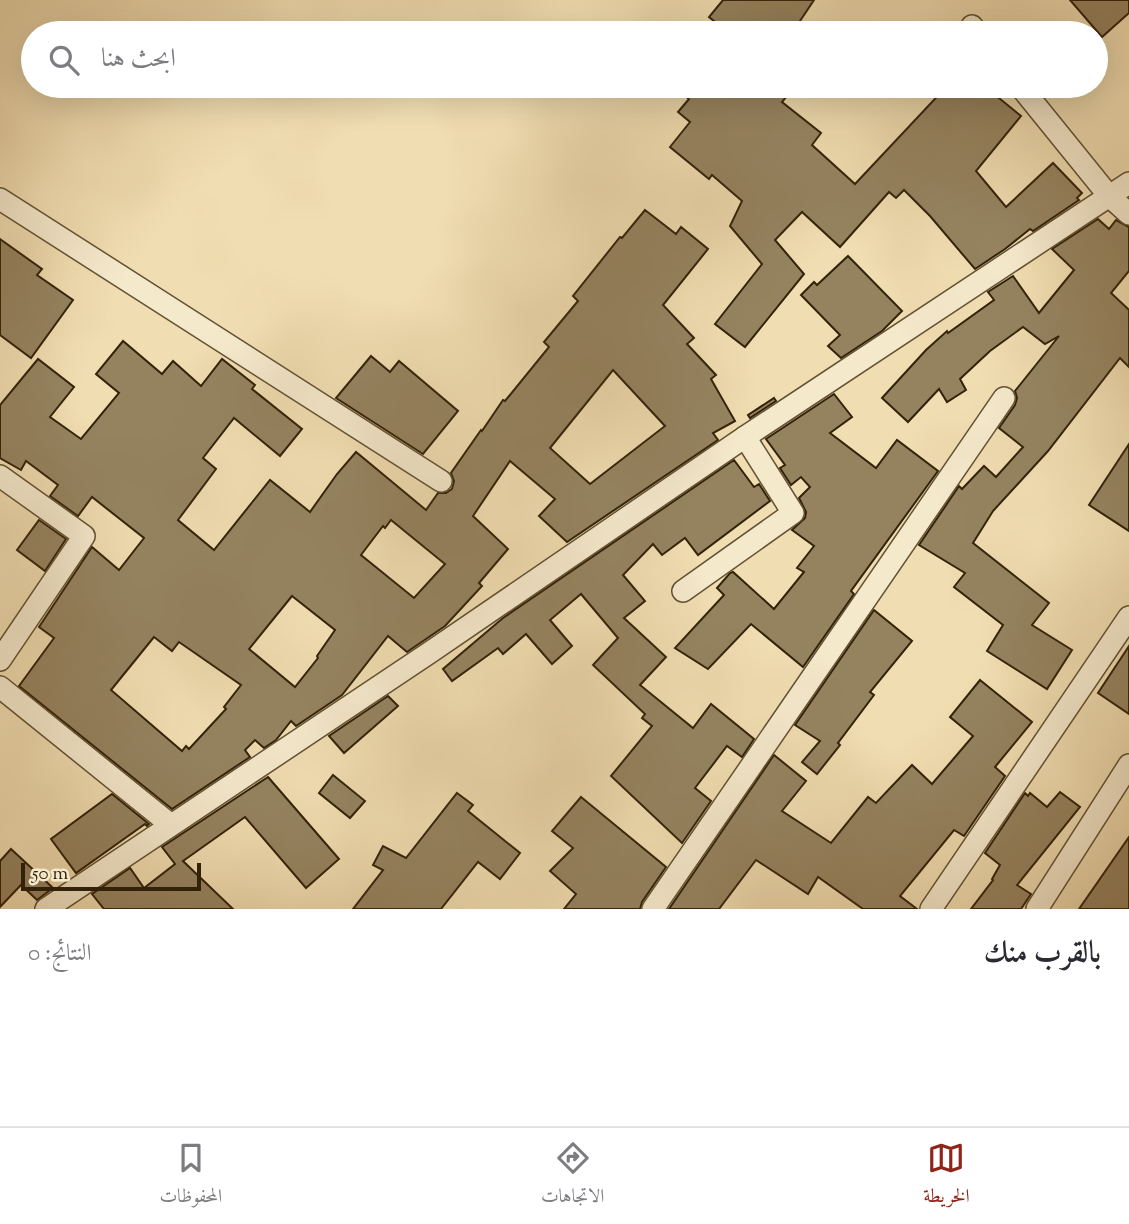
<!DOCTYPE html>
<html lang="ar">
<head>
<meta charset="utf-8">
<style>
  body { margin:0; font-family:"Sorts Mill Goudy",Amiri,serif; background:#f7f7f7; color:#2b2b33; direction:rtl }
  .scale { position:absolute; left:21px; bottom:18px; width:180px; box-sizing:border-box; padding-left:7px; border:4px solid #332209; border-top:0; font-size:19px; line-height:24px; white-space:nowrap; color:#332209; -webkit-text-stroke:5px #f5e9cc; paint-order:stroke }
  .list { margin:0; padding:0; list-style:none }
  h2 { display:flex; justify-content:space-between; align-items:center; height:91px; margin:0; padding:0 28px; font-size:30px }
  h2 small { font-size:23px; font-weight:400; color:#7c7c81 }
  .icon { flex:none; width:38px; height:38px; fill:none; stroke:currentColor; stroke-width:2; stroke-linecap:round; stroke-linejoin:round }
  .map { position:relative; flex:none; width:1129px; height:909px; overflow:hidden; direction:ltr }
  .search { position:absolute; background:#fff; box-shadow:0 7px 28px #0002; left:21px; right:21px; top:21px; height:77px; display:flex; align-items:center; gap:18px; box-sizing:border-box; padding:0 24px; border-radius:38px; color:#7c7c81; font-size:26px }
  .sheet { height:217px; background:#fff }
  nav { display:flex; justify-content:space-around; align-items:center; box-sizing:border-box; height:98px; border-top:2px solid #e1e1e2; background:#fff; font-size:19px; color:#7c7c81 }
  nav a { display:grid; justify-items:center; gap:4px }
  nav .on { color:#8f2418 }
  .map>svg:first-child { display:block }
</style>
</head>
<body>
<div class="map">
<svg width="1129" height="909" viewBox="0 0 1129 909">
  <rect width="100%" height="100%" fill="#f0ddb1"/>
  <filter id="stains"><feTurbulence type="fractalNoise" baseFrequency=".00286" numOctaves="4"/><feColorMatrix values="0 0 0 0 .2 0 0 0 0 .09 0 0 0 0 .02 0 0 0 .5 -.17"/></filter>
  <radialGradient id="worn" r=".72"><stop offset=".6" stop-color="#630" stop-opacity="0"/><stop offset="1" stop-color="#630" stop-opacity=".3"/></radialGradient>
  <!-- building -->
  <g fill="#958360" stroke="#332209" stroke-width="2" fill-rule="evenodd">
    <path d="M723,0H814L792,33H729L709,17Z"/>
    <path d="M1070,0H1129V13L1102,37Z"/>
    <path d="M674,86H795L782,102L821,133L812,145L855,184L947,86H1002L994,94L1021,116L976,171L1006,207L1053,163L1082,193L1077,198L1079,200L1033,231L1030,229L1005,249L975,269L930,216L904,190L896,198L889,192L840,247L802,212L775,240L804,274L745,347L715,324L762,264L730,226L742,201L712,175L709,179L670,147L690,122L678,112L689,99Z"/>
    <path d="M645,210L676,234L681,227L708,249L663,305L694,338L687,344L716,375L711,379L735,421L713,433L718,440L567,542L539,516L555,499L510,461L473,516L508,549L479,583L482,586L445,626L407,652L388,636L342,695L296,726L291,721L276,740L264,748L255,740L245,750L250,757L172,809L19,686L54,638L39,627L92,547L119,570L144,538L92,497L78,516L50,496L58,485L26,461L21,470L0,458V405L38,359L74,387L50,417L81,439L119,393L96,374L123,341L162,374L173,361L201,386L222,359L255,385L252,389L302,429L280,456L234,418L203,458L216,469L178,520L214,550L270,480L310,512L337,474L356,452L426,510L438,493H446L452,489L454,481L451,473L481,430L482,431L503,400L505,401L549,347L544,342L578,301L573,296L620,237L622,238ZM613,370L665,426L590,484L550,448ZM391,520L445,564L414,598L361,555L383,526L385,528ZM292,596L335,630L317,656L318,658L295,687L249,649ZM154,637L172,651L179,642L241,685L224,707L226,709L189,749L186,746L182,751L111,690Z"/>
    <path d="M1098,219L1109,229L1116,220L1129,227V271L1111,293L1129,310V367L1120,358L1048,451L993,511L973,543L1049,603L1032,625L1072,650L1047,689L987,651L1003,625L954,587L965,573L919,545L959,486L962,489L984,466L996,477L1023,447L999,428L1015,405L1017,398L1015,391L1059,336L1045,344L1023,327L990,351L960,379L966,390L947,402L939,389L908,422L882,398L926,350L947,331L948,333L994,300L988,292L1013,276L1039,313L1074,270L1052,249Z"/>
    <path d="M0,239L42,269L37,275L73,300L31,358L0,335Z"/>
    <path d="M848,256L902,311L882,331L841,358L828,346L840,335L801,295L814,282L817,285Z"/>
    <path d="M371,356L390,372L399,361L458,411L423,454L336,398Z"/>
    <path d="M834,394L852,417L830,433L876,468L897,440L938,471L851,591L854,594L803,667L751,624L708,669L675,648L724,595L717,588L730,573L733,572L774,609L804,572L797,568L814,546L792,530L805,518L806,512L799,498L810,487L801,477L791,485L780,468L785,465L766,439Z"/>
    <path d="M774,398L776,401L750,418L748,415Z"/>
    <path d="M1129,444V531L1089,505Z"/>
    <path d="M734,460L754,487L759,484L770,501L698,555L685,538L662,555L653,544L623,575L645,601L624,618L666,657L640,685L693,728L711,704L754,739L742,757L727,746L695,788L711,801L682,843L611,776L652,726L642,718L645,714L593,665L618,638L581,594L550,620L572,646L552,664L526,634L503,654L498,648L452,681L443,669L503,618Z"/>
    <path d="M39,520L66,539L45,571L17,550Z"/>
    <path d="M874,610L912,641L870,692L874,695L838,743L840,745L817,774L802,762L820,741L795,725Z"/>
    <path d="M1129,646V714L1098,693Z"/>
    <path d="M980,680L1032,722L995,767L1005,776L964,836L954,830L900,896L917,909H863L818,877L808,894L756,860L719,909H669L774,755L806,781L782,811L831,843L868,797L876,803L912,765L932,784L973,736L950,717Z"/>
    <path d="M388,696L398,706L344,753L329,736Z"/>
    <path d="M333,775L365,801L350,818L319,793Z"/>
    <path d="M268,777L339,859L306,888L245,817L183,861L233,909H104L92,894L130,868L144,888L175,864L162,847Z"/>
    <path d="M1060,792L1080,807L1017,885L1031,894L1021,909H971L993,880L992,879L1000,865L985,853L1025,793L1028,796L1030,793L1047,807Z"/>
    <path d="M457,793L473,805L468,811L520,853L500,879L478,862L441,909H353L383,870L373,865L383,846L406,858Z"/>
    <path d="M112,794L149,824L147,826L145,824L76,873L51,839Z"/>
    <path d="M581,797L666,867L642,902L640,909H564L576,894L550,871L573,848L552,831Z"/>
    <path d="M1129,837V909H1079Z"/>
    <path d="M11,849L53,888L37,900L21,885L0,907V861Z"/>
  </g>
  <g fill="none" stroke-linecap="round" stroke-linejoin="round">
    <!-- minor casing -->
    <g stroke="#625133" stroke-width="24">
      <g id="minor">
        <path d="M972,26L977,33"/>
        <path d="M1020,86L1109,196L1129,214"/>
        <path d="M0,199L441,481"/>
        <path d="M0,476L84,536L0,660"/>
        <path d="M683,591L793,513L745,437"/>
        <path d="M0,687L171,825"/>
        <path d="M46,909L429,653L745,437L1129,183"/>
        <path d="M653,909L1004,398"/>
        <path d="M931,909L1129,617"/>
        <path d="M1037,909L1129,765"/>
      </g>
    </g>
    <!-- minor -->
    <use href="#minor" stroke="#f5e9cc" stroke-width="21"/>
  </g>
  <rect width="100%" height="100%" filter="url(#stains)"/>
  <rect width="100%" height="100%" fill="url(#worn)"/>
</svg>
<div class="scale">50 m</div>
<div class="search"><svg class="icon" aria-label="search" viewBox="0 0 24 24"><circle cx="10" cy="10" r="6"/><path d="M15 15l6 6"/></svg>ابحث هنا</div>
</div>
<section class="sheet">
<h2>بالقرب منك<small>النتائج: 0</small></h2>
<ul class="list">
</ul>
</section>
<nav>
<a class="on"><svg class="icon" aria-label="map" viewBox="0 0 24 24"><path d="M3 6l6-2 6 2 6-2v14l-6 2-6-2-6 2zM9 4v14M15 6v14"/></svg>الخريطة</a>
<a><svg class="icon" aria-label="directions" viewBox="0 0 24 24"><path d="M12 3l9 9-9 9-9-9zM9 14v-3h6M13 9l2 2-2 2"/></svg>الاتجاهات</a>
<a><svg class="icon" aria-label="saved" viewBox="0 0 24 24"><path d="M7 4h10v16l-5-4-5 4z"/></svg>المحفوظات</a>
</nav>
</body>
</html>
